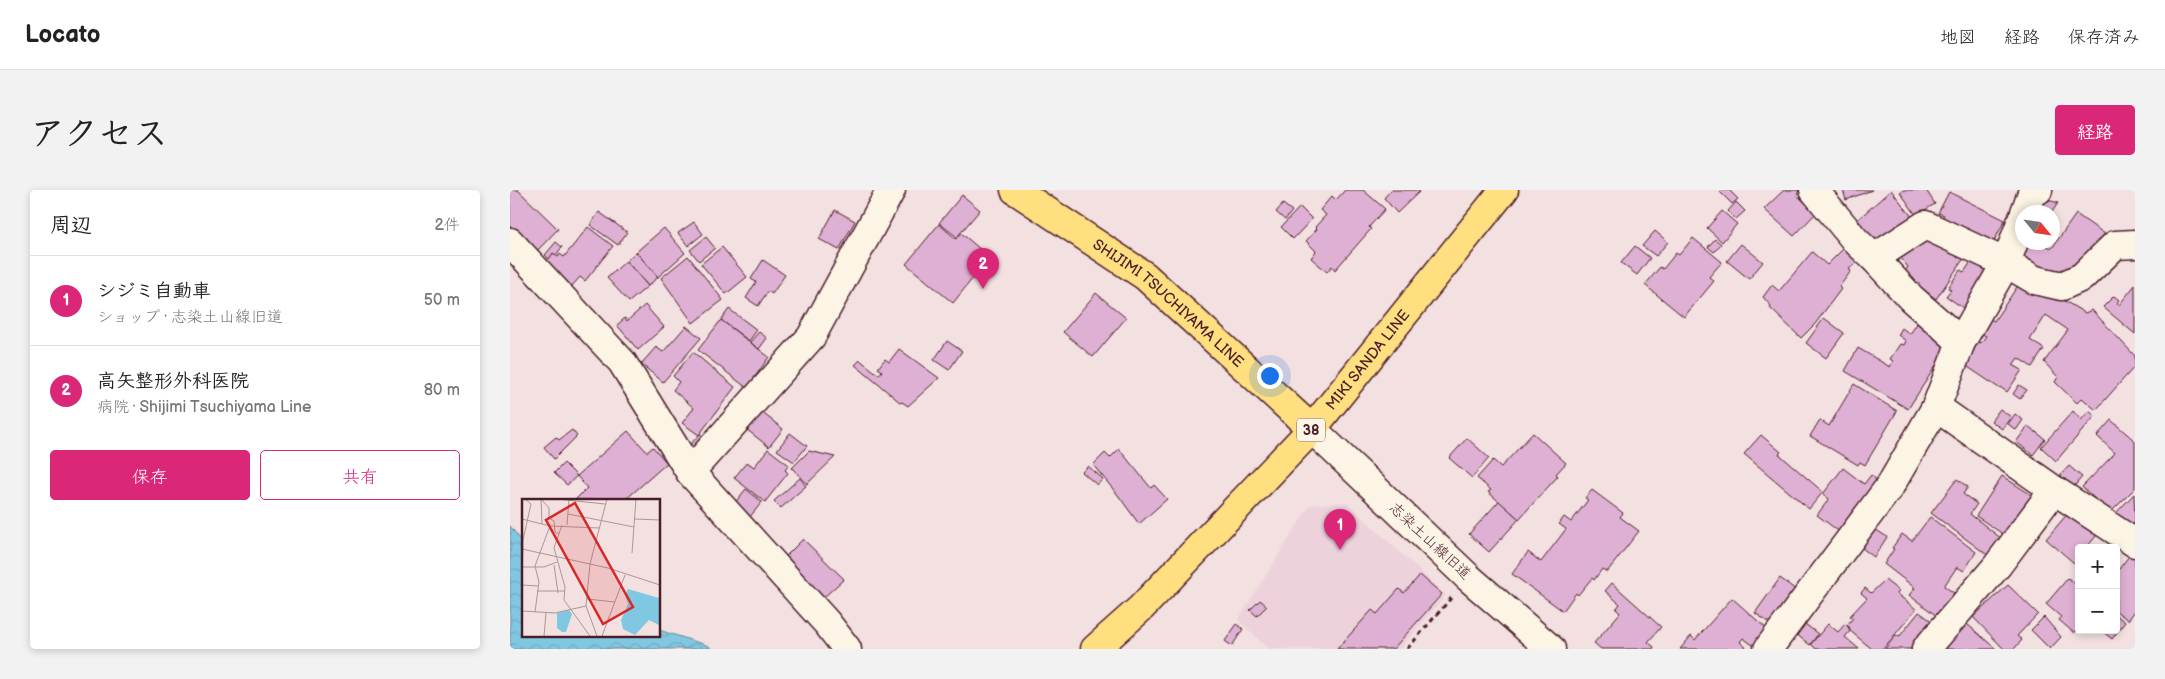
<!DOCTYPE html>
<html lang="ja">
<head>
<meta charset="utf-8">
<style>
  body { margin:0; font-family:"Balsamiq Sans","Klee One",sans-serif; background:#f2f2f2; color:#222 }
  .controls { position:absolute; right:15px; bottom:15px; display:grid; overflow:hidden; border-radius:5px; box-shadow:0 2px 8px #0003 }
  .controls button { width:45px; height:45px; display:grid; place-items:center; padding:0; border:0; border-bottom:1px solid #e0e0e0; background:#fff; color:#222; font:25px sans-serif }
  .compass { position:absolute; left:1505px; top:15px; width:45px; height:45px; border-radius:50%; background:#fff; box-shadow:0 2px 8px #0003; rotate:119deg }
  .you { position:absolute; left:759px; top:185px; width:18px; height:18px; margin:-12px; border:4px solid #fff; border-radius:50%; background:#1a73e8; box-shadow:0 0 0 8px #1a73e833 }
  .badge { display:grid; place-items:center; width:32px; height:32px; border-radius:50%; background:#db2777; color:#fff; font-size:16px; font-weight:700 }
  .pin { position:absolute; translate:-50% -41px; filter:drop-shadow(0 1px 2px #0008) }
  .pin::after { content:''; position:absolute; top:26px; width:18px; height:15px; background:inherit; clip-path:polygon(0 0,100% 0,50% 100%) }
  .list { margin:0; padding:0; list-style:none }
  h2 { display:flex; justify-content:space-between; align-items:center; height:65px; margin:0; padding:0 20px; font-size:21px }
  h2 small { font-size:16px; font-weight:400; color:#767676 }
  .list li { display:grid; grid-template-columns:32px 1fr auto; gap:15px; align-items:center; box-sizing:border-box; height:90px; padding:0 20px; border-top:1px solid #e0e0e0 }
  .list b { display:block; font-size:19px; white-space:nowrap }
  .list p { margin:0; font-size:16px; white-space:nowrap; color:#767676 }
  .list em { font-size:16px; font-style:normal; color:#767676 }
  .actions { display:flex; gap:10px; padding:15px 20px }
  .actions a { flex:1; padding:11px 0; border:1px solid #db2777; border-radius:5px; text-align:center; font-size:18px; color:#db2777 }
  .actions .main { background:#db2777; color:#fff }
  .map { position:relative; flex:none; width:1625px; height:459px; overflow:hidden; border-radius:5px }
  header { display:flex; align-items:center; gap:30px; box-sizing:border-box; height:70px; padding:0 25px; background:#fff; border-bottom:1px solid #e0e0e0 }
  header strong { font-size:24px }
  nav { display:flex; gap:28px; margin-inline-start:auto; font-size:18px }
  .intro { display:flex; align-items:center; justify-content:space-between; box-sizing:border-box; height:120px; padding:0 30px }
  h1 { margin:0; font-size:35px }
  .button { padding:12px 22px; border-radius:5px; background:#db2777; color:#fff; font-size:18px; font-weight:700 }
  main { display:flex; gap:30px; padding:0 30px }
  aside { flex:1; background:#fff; border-radius:5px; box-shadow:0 2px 8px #0003 }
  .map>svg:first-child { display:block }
</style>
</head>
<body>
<header>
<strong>Locato</strong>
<nav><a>地図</a><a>経路</a><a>保存済み</a></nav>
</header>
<div class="intro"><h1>アクセス</h1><a class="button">経路</a></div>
<main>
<aside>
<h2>周辺<small>2件</small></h2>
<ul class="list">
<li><span class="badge">1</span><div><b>シジミ自動車</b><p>ショップ · 志染土山線旧道</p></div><em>50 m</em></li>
<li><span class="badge">2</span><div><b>高矢整形外科医院</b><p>病院 · Shijimi Tsuchiyama Line</p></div><em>80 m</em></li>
</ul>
<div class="actions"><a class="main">保存</a><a>共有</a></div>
</aside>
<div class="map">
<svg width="1625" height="459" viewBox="0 0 1625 459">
  <defs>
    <pattern id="water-waves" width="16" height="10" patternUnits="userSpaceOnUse" patternTransform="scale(1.25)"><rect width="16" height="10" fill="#80c8e1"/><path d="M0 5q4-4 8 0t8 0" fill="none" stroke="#70abc1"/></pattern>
  </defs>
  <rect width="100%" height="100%" fill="#f3e0e0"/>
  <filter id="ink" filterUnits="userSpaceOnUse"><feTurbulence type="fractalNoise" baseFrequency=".02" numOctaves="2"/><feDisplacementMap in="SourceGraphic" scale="10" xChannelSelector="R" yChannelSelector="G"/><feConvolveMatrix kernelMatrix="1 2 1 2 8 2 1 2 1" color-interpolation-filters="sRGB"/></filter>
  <g filter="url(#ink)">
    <!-- built -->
    <path fill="#edd2dc" d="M836,312L936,405L890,459H759L728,430L800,315Z"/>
    <!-- water -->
    <path fill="url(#water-waves)" stroke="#6a8498" d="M0,336L14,354V445H149V440L199,456L201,459H0Z"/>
    <!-- building -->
    <g fill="#deb0d3" stroke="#4a1f2b">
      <path d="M0,0H8L48,39L23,65L0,41Z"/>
      <path d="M835,0H853L875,19L859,37L861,39L825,80L822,76L817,82L801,68L806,61L796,51L807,39L805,37L816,25L810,20L822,6L826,10Z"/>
      <path d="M881,0H909L910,1L887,23L874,8Z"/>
      <path d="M1212,0H1219L1228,9L1222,14L1210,2Z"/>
      <path d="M1274,0H1289L1287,5L1306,23L1284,46L1254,19Z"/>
      <path d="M1333,0H1362L1336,10Z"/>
      <path d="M1381,0L1403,28L1381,42L1380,41L1365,53L1346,31Z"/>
      <path d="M1394,0H1416L1425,14L1406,25L1390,2Z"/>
      <path d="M1439,2L1495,30L1481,57L1431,30L1434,25L1428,23Z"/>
      <path d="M452,5L470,20L447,47L429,33Z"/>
      <path d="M1535,9L1548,13L1542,22H1526Z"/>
      <path d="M1226,12L1235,21L1226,29L1218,21Z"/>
      <path d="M773,14L782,21L775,30L766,22Z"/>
      <path d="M790,17L802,29L783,49L771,37Z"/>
      <path d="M325,20L345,31L329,60L309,49Z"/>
      <path d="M1212,21L1227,34L1212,52L1197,38Z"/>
      <path d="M89,22L117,42L108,55L80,35Z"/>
      <path d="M1566,24L1595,44L1566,81L1549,84L1510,72L1517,52H1526L1542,58Z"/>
      <path d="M184,32L193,44L178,56L168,43Z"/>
      <path d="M429,34L446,49L451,43L470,59L465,66L474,74L443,113L396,74Z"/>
      <path d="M78,37L103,56L75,91L70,87L62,96L38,77L40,74L36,71L43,63L48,67L50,64L54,67Z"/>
      <path d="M154,38L175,63L148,87L126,62Z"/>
      <path d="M1145,41L1158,52L1146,66L1132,56Z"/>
      <path d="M1419,42L1454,68L1426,109L1393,84L1398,77L1390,67L1398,56L1404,60L1406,56L1408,58Z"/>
      <path d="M196,47L205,58L189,71L180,60Z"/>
      <path d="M1183,48L1212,72L1199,87L1204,91L1174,127L1135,95L1150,77L1153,79L1166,63L1169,65Z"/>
      <path d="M1205,49L1211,54L1204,62L1198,57Z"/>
      <path d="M46,52L52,57L46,65L43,63L39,69L35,65Z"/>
      <path d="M1231,54L1253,72L1239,89L1217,71Z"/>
      <path d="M1337,55L1350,70L1339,79L1341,81L1329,97L1331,99L1305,134L1291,148L1260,118L1261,116L1253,107L1262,95L1269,101L1302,62L1317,75Z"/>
      <path d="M1125,56L1140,68L1127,85L1111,73Z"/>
      <path d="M212,57L237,87L216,104L191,74Z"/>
      <path d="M126,62L148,87L138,96L116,71Z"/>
      <path d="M1467,63L1485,73L1453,118L1436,106L1441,100L1438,98L1450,80L1454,82Z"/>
      <path d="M178,66L213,110L183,133L151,88Z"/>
      <path d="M253,70L275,85L262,104L258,101L248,116L236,108L246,92L241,89Z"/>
      <path d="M116,71L138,96L119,112L97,88Z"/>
      <path d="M1509,94L1541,103L1575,123L1582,120L1625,166V176L1586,220L1572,208L1567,213L1545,192L1548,187L1534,172L1558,140L1536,125L1520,150L1534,159L1522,177L1508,168L1503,175L1512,180L1497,202L1490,197L1489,198L1455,175L1468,152L1471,153L1476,146L1472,144L1480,129L1484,131Z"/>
      <path d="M1625,95V144L1593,117L1604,106L1609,110L1607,113L1609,115Z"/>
      <path d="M586,103L616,128L583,167L553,142Z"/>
      <path d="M135,115L154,137L128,160L107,135L115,128L117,131Z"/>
      <path d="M219,119L247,140L239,151L211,130Z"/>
      <path d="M1314,128L1334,143L1316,168L1296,153Z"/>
      <path d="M1410,129L1441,152L1398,219L1335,181L1348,158L1380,177L1383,171L1380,169L1390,154L1394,155L1396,151L1388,145L1392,138L1400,144Z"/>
      <path d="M211,130L259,167L237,198L188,160Z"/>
      <path d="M176,136L191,148L153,192L131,174L146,157L153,162Z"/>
      <path d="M249,142L257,148L249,159L240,152Z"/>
      <path d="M437,151L452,161L439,180L424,170Z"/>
      <path d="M389,159L429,188L398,216L392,212L391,213L345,175L350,170L369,185L372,181L368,178L375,169L379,172Z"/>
      <path d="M183,162L225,197L189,245L172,233L184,218L163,200L169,192L163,186Z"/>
      <path d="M1344,194L1387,221L1355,275L1350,272L1348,275L1300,246L1310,230L1319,236Z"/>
      <path d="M1509,195L1517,200L1510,209L1503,204Z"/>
      <path d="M1490,219L1501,227L1492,239L1481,231Z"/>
      <path d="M250,221L273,239L259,257L236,239Z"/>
      <path d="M1563,221L1571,230L1579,221L1585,226L1546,271L1531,257Z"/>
      <path d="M1505,224L1513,230L1506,240L1498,234Z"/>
      <path d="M1601,230L1625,251V298L1600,323L1572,297L1605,263L1587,246Z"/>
      <path d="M1518,236L1535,249L1523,265L1506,252Z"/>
      <path d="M62,240L67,246L44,269L34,257L46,247L49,250Z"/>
      <path d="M118,241L137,262L143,257L157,273L115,310H67L66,309L77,298L67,286Z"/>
      <path d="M280,243L297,256L284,272L267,260Z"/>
      <path d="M1023,243L1056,273L1046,284L1048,286L1009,329L978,302L981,300L967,288L983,270L991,277Z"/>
      <path d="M190,244L197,250L189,260L177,258Z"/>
      <path d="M1251,245L1271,262L1269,264L1313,302L1299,319L1234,264Z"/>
      <path d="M957,248L979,268L962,288L939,268Z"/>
      <path d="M258,259L279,275L275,280L278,283L255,312L224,288L237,272L244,277Z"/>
      <path d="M609,259L641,298L644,295L657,309L629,334L608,305L583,275L595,263L600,268Z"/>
      <path d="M299,261L325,267L297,294L282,278Z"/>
      <path d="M54,273L67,286L57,295L44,283Z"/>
      <path d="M578,276L593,289L587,295L572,282Z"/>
      <path d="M1559,276L1572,287L1561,300L1548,288Z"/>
      <path d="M1333,278L1354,294L1361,285L1370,293L1331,343L1307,325L1319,309L1313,304Z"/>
      <path d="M1492,286L1523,306L1496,346L1466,326Z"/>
      <path d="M290,288L296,296L271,318L264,311Z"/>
      <path d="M1447,289L1458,297L1453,304L1467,314L1460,324L1492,349L1480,367L1421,323Z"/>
      <path d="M236,299L252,312L239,328L223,315Z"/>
      <path d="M1082,300L1113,323L1110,327L1129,341L1097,382L1092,379L1084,390L1082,388L1068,405L1066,403L1053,421L1002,384L1018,362L1031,372L1056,339L1049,334L1054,327L1061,332L1078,310L1075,308Z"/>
      <path d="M1624,304L1625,332L1620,338L1605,324Z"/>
      <path d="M989,311L1009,329L979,362L959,344Z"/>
      <path d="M1559,322L1587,345L1576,358H1569V367L1564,373L1536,349Z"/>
      <path d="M1420,327L1466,362L1454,381L1447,377L1434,396L1444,403L1427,426L1399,405L1405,398L1374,374L1384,359L1382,358L1392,344L1402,351Z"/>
      <path d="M1365,339L1377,347L1364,367L1352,358Z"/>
      <path d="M293,349L334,389L313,408L273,369Z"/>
      <path d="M1622,362L1625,364V421L1618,430L1606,421V383Z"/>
      <path d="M910,385L932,404L883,459H827L862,420L867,424L889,399L894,403Z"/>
      <path d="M1270,388L1286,400L1261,434L1245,423Z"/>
      <path d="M1558,388L1569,397V438L1564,443L1549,430L1551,427L1536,414Z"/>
      <path d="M1375,390L1389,401L1387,404L1406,419L1373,459H1362L1339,440L1340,438L1337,435L1343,428L1340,426L1357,408L1351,403L1355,398L1361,403Z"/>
      <path d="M1102,393L1151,437L1138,452L1144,457L1143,459H1091L1084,453L1110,423L1106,419L1110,414L1095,401Z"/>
      <path d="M1498,395L1528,424L1507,446L1512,450L1504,459H1494L1463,427Z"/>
      <path d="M1222,408L1258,440L1244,456L1233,448L1230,452L1238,459H1170L1181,446L1185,450Z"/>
      <path d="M750,410L757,416L747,426L740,420Z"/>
      <path d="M1409,422L1423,432L1403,459H1375L1386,445L1389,447Z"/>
      <path d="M1606,425L1615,432L1602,449L1591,440H1606Z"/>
      <path d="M1534,427L1551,447L1540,459L1521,440Z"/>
      <path d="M1290,430L1308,444L1300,455L1282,441Z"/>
      <path d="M727,434L733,439L722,456L715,451Z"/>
      <path d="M1318,434L1328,442L1335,434L1337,435L1340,441L1335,447L1349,459H1306L1301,454Z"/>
      <path d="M1457,434L1486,459H1434Z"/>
    </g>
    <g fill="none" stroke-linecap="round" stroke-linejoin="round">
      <!-- minor casing -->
      <g stroke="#4a1f2b" stroke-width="31">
        <g id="minor">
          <path d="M1304,0L1345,50L1364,68L1401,108L1451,152"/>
          <path d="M1515,22L1522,3L1528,0"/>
          <path d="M0,52L112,172L180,282L317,433L337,459"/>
          <path d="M1364,68L1415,35L1496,73L1525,90L1552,96L1572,87L1605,55L1625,54"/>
          <path d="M1426,217L1544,300L1625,353"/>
          <path d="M802,239L959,388L1041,459"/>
          <path d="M180,282L301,147L381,0"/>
          <path d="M1258,459L1380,296L1426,217L1451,152L1496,73L1512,30"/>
          <path d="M1416,459L1487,376L1544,300"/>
        </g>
      </g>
      <!-- major casing -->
      <g stroke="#4a1f2b" stroke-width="31">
        <g id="major">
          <path id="s1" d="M505,0L635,86L802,239"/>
          <path id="s2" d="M585,459L631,418L802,239L994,0"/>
        </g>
      </g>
      <!-- path -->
      <path stroke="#4a1f2b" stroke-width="3" stroke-dasharray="5 4" stroke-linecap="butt" d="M897,459L942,407"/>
      <!-- minor -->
      <use href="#minor" stroke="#fcf5e5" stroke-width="28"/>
      <!-- major -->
      <use href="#major" stroke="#ffdf80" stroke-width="28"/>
    </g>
  </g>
  <g text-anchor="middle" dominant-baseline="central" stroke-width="4" stroke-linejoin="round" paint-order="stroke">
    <!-- shield labels -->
    <rect fill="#fcf5e5" stroke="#7f5f63" stroke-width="1" x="787" y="228.5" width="28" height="23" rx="4"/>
    <g font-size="14" font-weight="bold" fill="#4a1f2b">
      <text x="801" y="240">38</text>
    </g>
    <!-- street labels -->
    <g font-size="15" fill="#4a1f2b" stroke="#fcf5e5">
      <text stroke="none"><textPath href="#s1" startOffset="191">SHIJIMI TSUCHIYAMA LINE</textPath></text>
      <text stroke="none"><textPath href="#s2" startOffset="398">MIKI SANDA LINE</textPath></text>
      <text transform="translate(920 351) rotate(43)">志染土山線旧道</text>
    </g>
  </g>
  <!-- overview -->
  <g transform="translate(12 309)">
    <rect width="138" height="138" fill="#f3e0e0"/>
    <path d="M106,90L137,99V126L127,121L113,136L101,130L99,121L106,105L103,96ZM47,111L50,115L44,133H40L35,129V114Z" fill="#80c8e1"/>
    <path fill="none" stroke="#af9398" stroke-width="1" d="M19,0L27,9V19L32,22L33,33L37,35M19,0L20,25M35,0L83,5M46,15L112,28M0,20L28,27L77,29M113,20L138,21M40,26L32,49L43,88L42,101L68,137M45,26L47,0M0,50L86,69L138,86M110,54L114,0M68,65L85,0M68,65L64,107L75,137M32,66L36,94M1,68H22L35,63M0,84L1,41L9,5L3,0M0,86L16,87M15,92H43M65,100L93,103M0,112L33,114L64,107M13,113L17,83L13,67L28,27M22,137L24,114M80,137L103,76"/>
    <path fill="#d62828" fill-opacity="0.15" stroke="#d62828" stroke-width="2.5" d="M53,4L111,108L81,125L24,21Z"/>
    <rect width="138" height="138" fill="none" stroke="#4a1f2b" stroke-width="2.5"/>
  </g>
</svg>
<div class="controls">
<button>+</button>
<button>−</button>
</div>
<svg class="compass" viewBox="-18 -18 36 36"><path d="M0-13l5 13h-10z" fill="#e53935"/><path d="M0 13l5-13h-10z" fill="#767676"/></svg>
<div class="you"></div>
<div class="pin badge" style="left:830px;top:360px">1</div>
<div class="pin badge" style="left:473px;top:99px">2</div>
</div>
</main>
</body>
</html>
